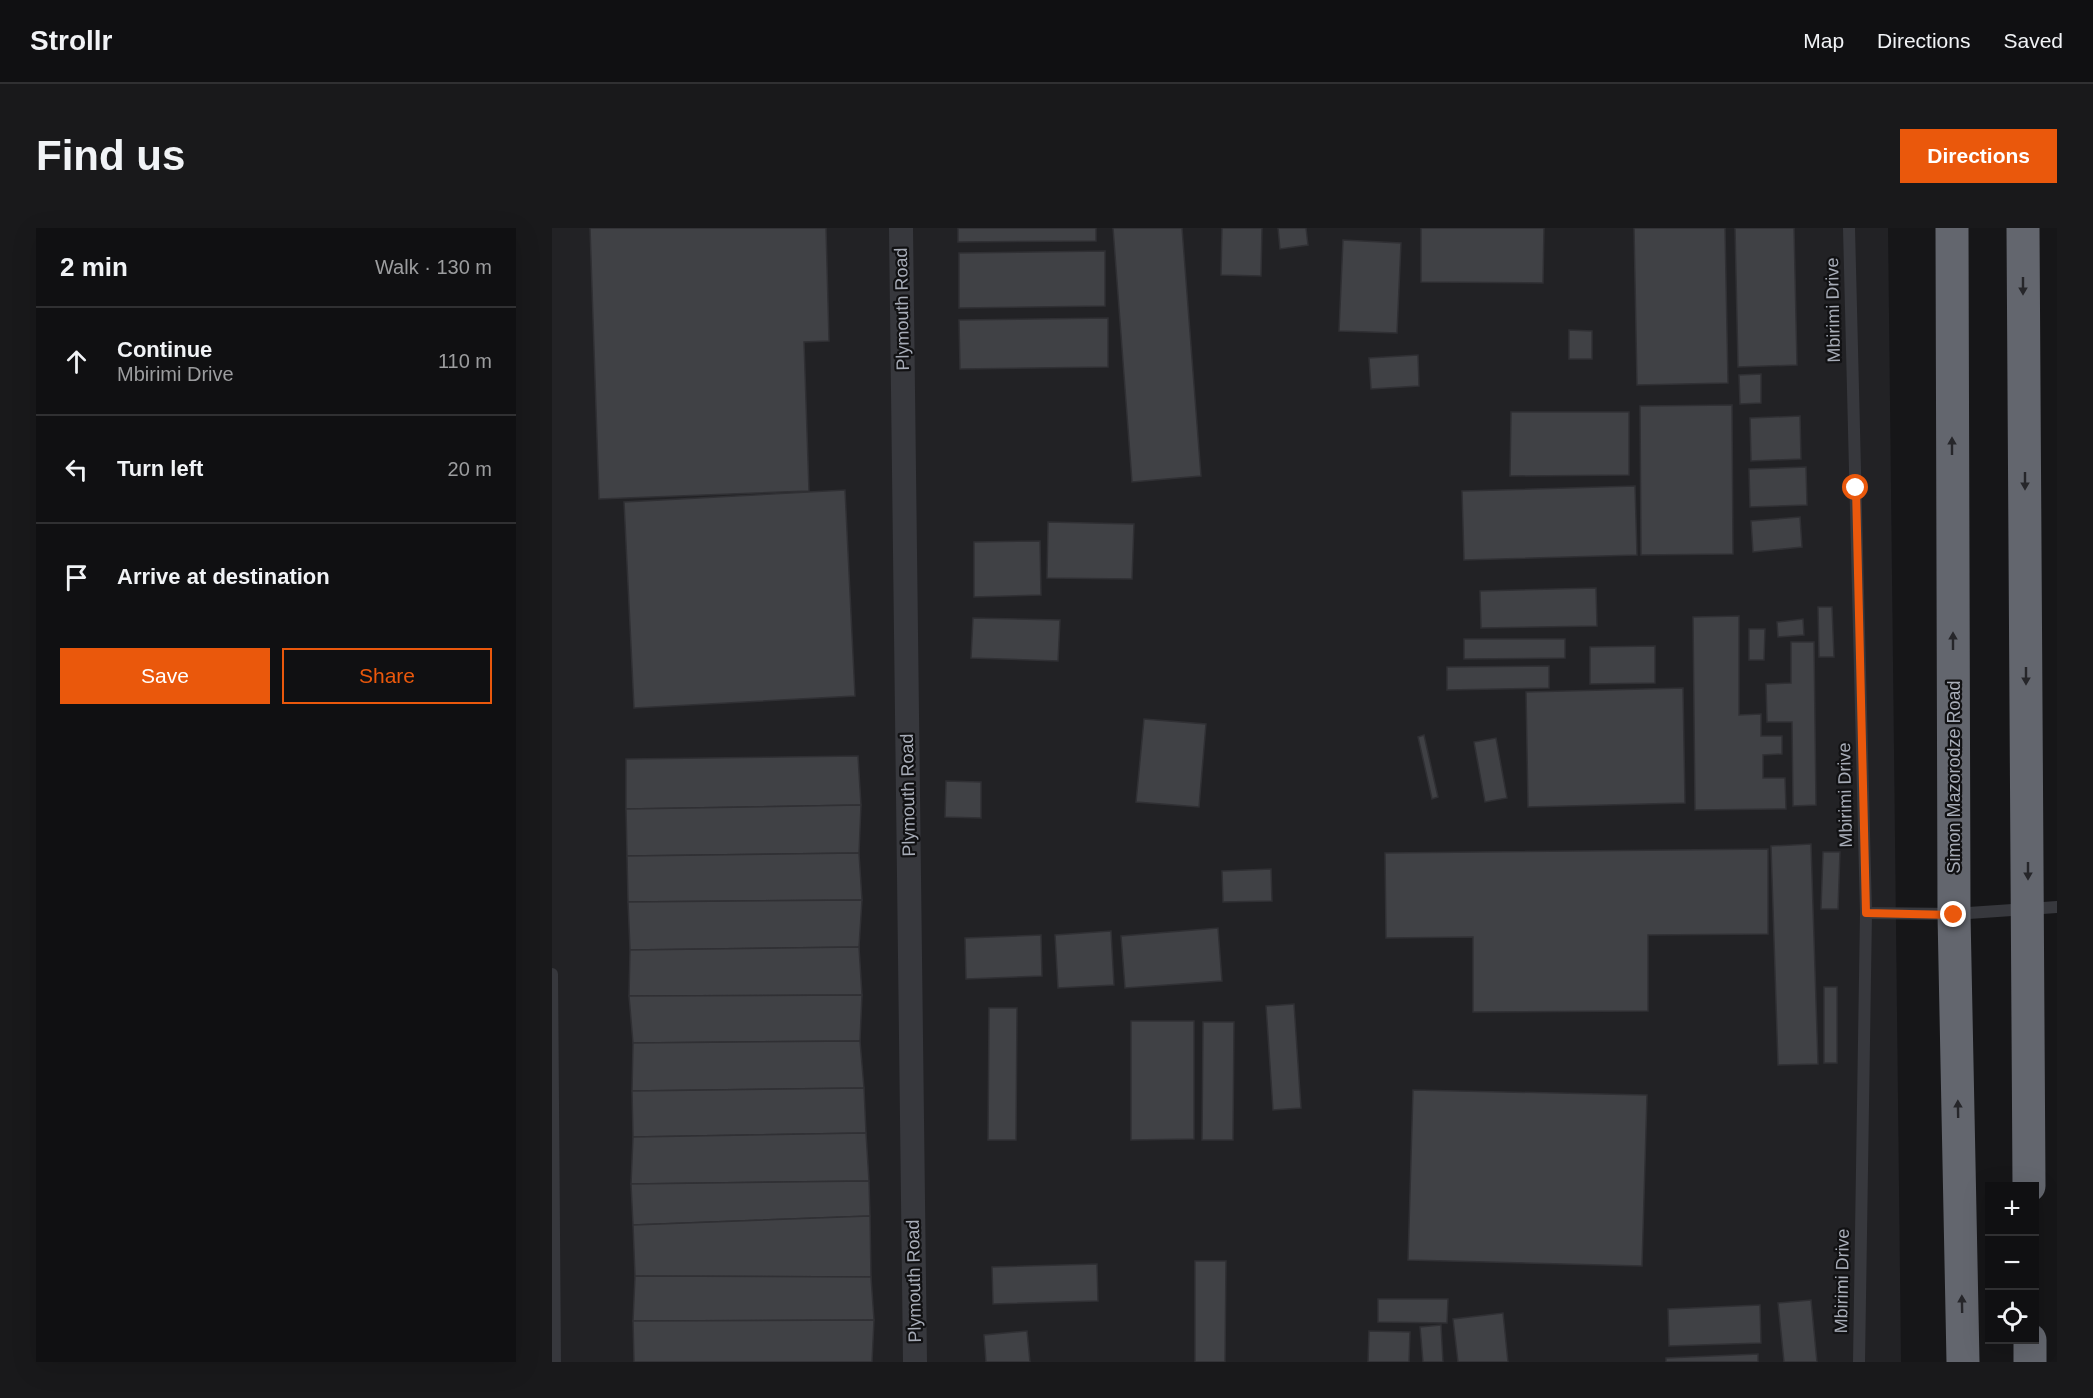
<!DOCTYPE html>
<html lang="en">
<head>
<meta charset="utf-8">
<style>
  body { margin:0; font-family:Helvetica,sans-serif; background:#19191b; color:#f1f3f6 }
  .controls { position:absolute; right:18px; bottom:18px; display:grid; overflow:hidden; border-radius:0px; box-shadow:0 6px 24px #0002 }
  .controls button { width:54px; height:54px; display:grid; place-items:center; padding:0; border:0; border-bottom:2px solid #303032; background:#101012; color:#f1f3f6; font:30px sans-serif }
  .stop { position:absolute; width:18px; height:18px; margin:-14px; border:4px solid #ea580c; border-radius:50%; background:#fff }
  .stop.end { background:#ea580c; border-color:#fff; box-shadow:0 2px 6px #0008 }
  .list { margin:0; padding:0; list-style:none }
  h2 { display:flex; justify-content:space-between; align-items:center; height:78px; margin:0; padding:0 24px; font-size:26px }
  h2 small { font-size:20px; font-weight:400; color:#9c9d9f }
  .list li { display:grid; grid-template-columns:39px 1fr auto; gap:18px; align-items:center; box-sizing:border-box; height:108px; padding:0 24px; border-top:2px solid #303032 }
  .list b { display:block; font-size:22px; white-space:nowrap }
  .list p { margin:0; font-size:20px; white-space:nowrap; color:#9c9d9f }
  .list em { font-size:20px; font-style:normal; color:#9c9d9f }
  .actions { display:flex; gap:12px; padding:18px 24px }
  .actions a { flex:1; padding:14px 0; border:2px solid #ea580c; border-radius:0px; text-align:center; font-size:21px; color:#ea580c }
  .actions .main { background:#ea580c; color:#fff }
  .icon { flex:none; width:33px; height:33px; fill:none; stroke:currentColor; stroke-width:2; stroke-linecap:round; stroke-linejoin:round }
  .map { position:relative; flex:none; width:1505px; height:1134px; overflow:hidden; border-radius:0px }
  header { display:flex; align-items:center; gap:36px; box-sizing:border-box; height:84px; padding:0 30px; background:#101012; border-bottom:2px solid #303032 }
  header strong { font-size:28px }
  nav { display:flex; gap:33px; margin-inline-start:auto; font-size:21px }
  .intro { display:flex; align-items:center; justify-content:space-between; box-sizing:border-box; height:144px; padding:0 36px }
  h1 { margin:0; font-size:42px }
  .button { padding:15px 27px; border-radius:0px; background:#ea580c; color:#fff; font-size:21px; font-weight:700 }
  main { display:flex; gap:36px; padding:0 36px }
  aside { flex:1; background:#101012; border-radius:0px; box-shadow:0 6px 24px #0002 }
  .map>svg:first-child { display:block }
</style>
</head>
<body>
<header>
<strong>Strollr</strong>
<nav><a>Map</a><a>Directions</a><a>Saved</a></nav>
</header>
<div class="intro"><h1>Find us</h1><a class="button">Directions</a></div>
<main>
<aside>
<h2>2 min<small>Walk · 130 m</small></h2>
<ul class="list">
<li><svg class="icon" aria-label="ahead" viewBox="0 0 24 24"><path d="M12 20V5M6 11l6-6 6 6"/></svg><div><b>Continue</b><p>Mbirimi Drive</p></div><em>110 m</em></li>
<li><svg class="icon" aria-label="left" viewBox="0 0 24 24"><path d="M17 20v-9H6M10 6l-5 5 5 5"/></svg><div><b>Turn left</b></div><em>20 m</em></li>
<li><svg class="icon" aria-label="arrive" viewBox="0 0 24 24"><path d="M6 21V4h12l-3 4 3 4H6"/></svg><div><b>Arrive at destination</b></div></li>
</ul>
<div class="actions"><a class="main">Save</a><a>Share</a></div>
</aside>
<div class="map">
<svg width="1505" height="1134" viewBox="0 0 1505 1134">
  <rect width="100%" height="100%" fill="#161618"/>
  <!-- built -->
  <path fill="#222225" d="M0,0H1336L1349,1134H0Z"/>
  <!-- building -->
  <g fill="#404145" stroke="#303034" stroke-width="1.5">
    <path d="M38,0H274L277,113L252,114L257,263L47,271Z"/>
    <path d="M406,0H544V13L406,14Z"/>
    <path d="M561,0H630L649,248L580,254Z"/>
    <path d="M670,0H710L709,48L669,47Z"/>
    <path d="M726,0H754L756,17L728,21Z"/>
    <path d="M869,0H992L991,55L869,54Z"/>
    <path d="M1082,0H1173L1176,155L1085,157Z"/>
    <path d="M1183,0H1242L1245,137L1186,139Z"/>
    <path d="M791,12L849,15L845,105L787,103Z"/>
    <path d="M553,23V78L407,80V25Z"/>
    <path d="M556,90V139L408,141L407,92Z"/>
    <path d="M1017,102L1040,103V131H1017Z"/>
    <path d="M866,127L867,158L819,161L817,130Z"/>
    <path d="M1209,146V175L1188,176L1187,147Z"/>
    <path d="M1180,177L1181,326L1089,327L1088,178Z"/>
    <path d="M959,184H1077V247L958,248Z"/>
    <path d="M1248,188L1249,231L1199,233L1198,190Z"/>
    <path d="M1254,239L1255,277L1198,279L1197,241Z"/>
    <path d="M1083,258L1085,327L912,332L910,263Z"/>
    <path d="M293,262L303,468L82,480L72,274Z"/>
    <path d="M1248,289L1250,319L1201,324L1199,293Z"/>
    <path d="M496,294L582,296L580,351L495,350Z"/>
    <path d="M488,313L489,367L422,369V314Z"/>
    <path d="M1044,360L1045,398L929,400L928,363Z"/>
    <path d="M1266,379H1280L1282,429H1267Z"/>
    <path d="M1187,388V487L1209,486V508H1230V526L1211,527V550H1233L1234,581L1143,582L1141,389Z"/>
    <path d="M421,390L508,392L506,433L419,430Z"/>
    <path d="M1251,391L1252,407L1226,409L1225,394Z"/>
    <path d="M1197,401H1213L1212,432H1197Z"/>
    <path d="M912,411H1013V430L912,431Z"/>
    <path d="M1239,414H1262L1264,577L1241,578L1240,494H1215L1214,456L1239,455Z"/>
    <path d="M1103,418V455L1038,456V419Z"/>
    <path d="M997,438V460L895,462V439Z"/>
    <path d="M1131,460L1133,575L976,579L974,464Z"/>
    <path d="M592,491L654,496L647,579L584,574Z"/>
    <path d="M872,507L886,569L880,571L866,509Z"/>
    <path d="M944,510L955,570L933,574L922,514Z"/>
    <path d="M306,528L309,577L74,581V531Z"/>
    <path d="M394,553L429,554V590L393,589Z"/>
    <path d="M309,577L307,625L75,628L74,581Z"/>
    <path d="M1259,616L1266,836L1226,837L1219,618Z"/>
    <path d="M1216,621V706L1096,707V783L921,784V709L834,710L833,625Z"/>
    <path d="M1271,624H1288L1286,681H1269Z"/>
    <path d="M307,625L310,672L76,674L75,628Z"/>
    <path d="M719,641L720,673L671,674L670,643Z"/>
    <path d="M310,672L307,719L78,722L76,674Z"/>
    <path d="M666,700L670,753L573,760L569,708Z"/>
    <path d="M559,703L562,757L506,760L503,707Z"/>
    <path d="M489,707L490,748L414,751L413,710Z"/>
    <path d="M307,719L310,767L77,768L78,722Z"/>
    <rect x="1272" y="759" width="13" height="76"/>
    <path d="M310,767L308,813L81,815L77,768Z"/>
    <path d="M742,776L749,880L721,882L714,778Z"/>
    <path d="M437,780H465L464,912H436Z"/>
    <path d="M579,793H642V911L579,912Z"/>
    <path d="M651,794H682L681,912H650Z"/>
    <path d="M308,813L312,860L80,863L81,815Z"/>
    <path d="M312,860L314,905L81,909L80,863Z"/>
    <path d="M861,862L1095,867L1090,1038L856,1032Z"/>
    <path d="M314,905L317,953L79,956L81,909Z"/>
    <path d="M317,953L318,988L81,997L79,956Z"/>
    <path d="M318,988L319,1049L83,1048L81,997Z"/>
    <path d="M643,1033H674L673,1134H643Z"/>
    <path d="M545,1036L546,1073L441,1076L440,1039Z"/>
    <path d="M83,1048L319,1049L322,1092L81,1093Z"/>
    <path d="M826,1071H896L895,1095L826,1094Z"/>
    <path d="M1259,1072L1265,1134H1232L1226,1075Z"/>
    <path d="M1208,1077L1209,1115L1117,1118L1116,1081Z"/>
    <path d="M951,1085L956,1134H906L901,1091Z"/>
    <path d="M322,1092L320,1134H82L81,1093Z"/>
    <path d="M889,1097L891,1134H871L868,1099Z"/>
    <path d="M475,1103L478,1134H434L432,1107Z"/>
    <path d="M817,1103L858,1104L857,1134H816Z"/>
    <path d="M1206,1126V1134H1114V1130Z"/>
  </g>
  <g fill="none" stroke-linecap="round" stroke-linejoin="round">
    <!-- lane -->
    <g stroke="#37383d" stroke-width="12">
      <path d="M1297,0L1314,685L1307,1134"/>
      <path d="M1314,685L1402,686L1505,679"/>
      <path d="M0,746L3,1134"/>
    </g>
    <!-- street -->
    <path stroke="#37383d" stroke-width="24" d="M349,0L363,1134"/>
    <!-- highway -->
    <g stroke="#63666e" stroke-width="33">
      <path d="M1400,0L1402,686L1411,1134"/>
      <path d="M1471,0L1477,958"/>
      <path d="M1478,1112V1134"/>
    </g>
  </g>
  <!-- one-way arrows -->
  <defs><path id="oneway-solid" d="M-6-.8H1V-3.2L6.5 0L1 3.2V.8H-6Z" transform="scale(1.5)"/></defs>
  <g fill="#26262a">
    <use href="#oneway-solid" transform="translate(1471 58) rotate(90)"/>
    <use href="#oneway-solid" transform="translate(1400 218) rotate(-90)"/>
    <use href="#oneway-solid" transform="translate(1473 253) rotate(90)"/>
    <use href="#oneway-solid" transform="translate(1401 413) rotate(-90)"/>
    <use href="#oneway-solid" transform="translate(1474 448) rotate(90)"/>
    <use href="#oneway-solid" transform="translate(1476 643) rotate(90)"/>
    <use href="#oneway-solid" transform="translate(1406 881) rotate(-91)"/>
    <use href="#oneway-solid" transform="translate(1410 1076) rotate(-91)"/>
  </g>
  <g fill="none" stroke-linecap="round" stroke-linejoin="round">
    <!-- route -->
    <path stroke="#ea580c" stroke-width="8" d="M1304,260L1314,685L1402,687"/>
  </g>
  <g text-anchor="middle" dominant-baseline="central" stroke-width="4.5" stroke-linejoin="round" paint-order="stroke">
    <!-- street labels -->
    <g font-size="18" fill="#a8adb8" stroke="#111113">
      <text transform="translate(350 81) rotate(-91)">Plymouth Road</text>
      <text transform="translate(1281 82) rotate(-91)">Mbirimi Drive</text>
      <text transform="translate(1402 549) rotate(-90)">Simon Mazorodze Road</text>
      <text transform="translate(356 567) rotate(-91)">Plymouth Road</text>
      <text transform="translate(1293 567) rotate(-91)">Mbirimi Drive</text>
      <text transform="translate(362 1053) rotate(-91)">Plymouth Road</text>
      <text transform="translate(1290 1053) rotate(-89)">Mbirimi Drive</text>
    </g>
  </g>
</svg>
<div class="controls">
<button>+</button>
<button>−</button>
<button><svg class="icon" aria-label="locate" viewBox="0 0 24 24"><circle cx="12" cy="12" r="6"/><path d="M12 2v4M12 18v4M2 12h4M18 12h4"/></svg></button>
</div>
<div class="stop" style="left:1304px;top:260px"></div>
<div class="stop end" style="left:1402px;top:687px"></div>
</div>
</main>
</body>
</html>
